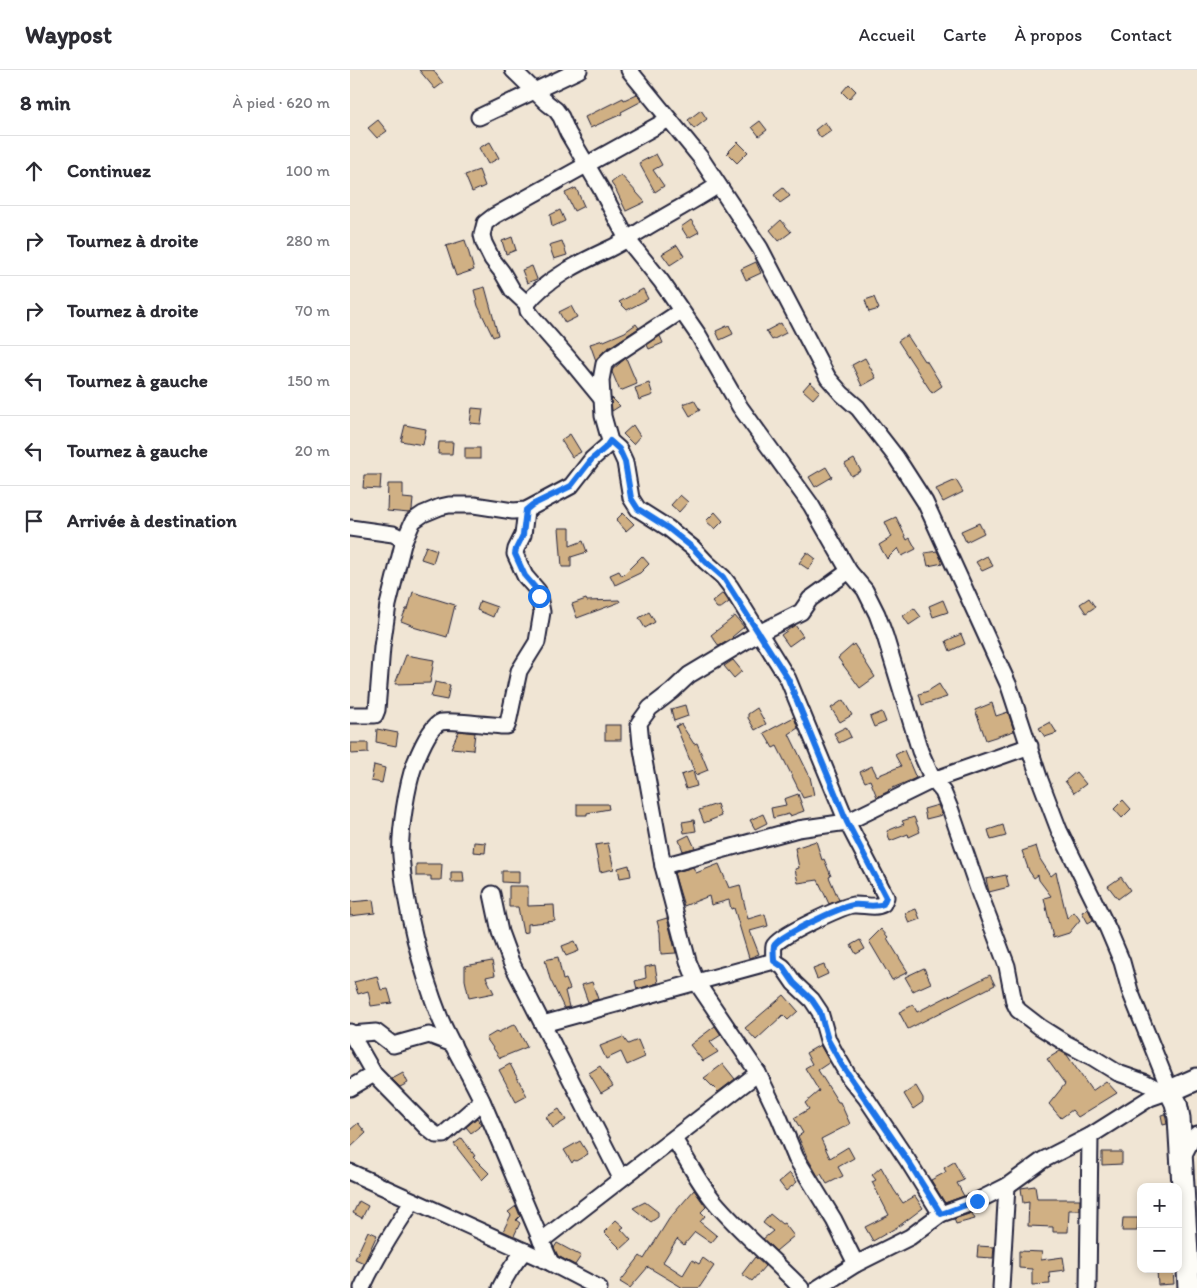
<!DOCTYPE html>
<html lang="fr">
<head>
<meta charset="utf-8">
<style>
  body { margin:0; font-family:Itim,sans-serif; background:#f2f2f3; color:#2b2b33 }
  .controls { position:absolute; right:15px; bottom:15px; display:grid; overflow:hidden; border-radius:10px; box-shadow:0 2px 8px #0003 }
  .controls button { width:45px; height:45px; display:grid; place-items:center; padding:0; border:0; border-bottom:1px solid #e1e1e2; background:#fff; color:#2b2b33; font:25px sans-serif }
  .stop { position:absolute; width:15px; height:15px; margin:-11px; border:4px solid #1a73e8; border-radius:50%; background:#fff }
  .stop.end { background:#1a73e8; border-color:#fff; box-shadow:0 1px 5px #0008 }
  .list { margin:0; padding:0; list-style:none }
  h2 { display:flex; justify-content:space-between; align-items:center; height:65px; margin:0; padding:0 20px; font-size:21px }
  h2 small { font-size:16px; font-weight:400; color:#7c7c81 }
  .list li { display:grid; grid-template-columns:32px 1fr auto; gap:15px; align-items:center; box-sizing:border-box; height:70px; padding:0 20px; border-top:1px solid #e1e1e2 }
  .list b { display:block; font-size:19px; white-space:nowrap }
  .list em { font-size:16px; font-style:normal; color:#7c7c81 }
  .icon { flex:none; width:28px; height:28px; fill:none; stroke:currentColor; stroke-width:2; stroke-linecap:round; stroke-linejoin:round }
  .map { position:relative; flex:none; width:847px; height:1218px; overflow:hidden }
  header { display:flex; align-items:center; gap:30px; box-sizing:border-box; height:70px; padding:0 25px; background:#fff; border-bottom:1px solid #e1e1e2 }
  header strong { font-size:24px }
  nav { display:flex; gap:28px; margin-inline-start:auto; font-size:18px }
  main { display:flex }
  aside { flex:1; background:#fff }
  .map>svg:first-child { display:block }
</style>
</head>
<body>
<header>
<strong>Waypost</strong>
<nav><a>Accueil</a><a>Carte</a><a>À propos</a><a>Contact</a></nav>
</header>
<main>
<aside>
<h2>8 min<small>À pied · 620 m</small></h2>
<ul class="list">
<li><svg class="icon" aria-label="ahead" viewBox="0 0 24 24"><path d="M12 20V5M6 11l6-6 6 6"/></svg><div><b>Continuez</b></div><em>100 m</em></li>
<li><svg class="icon" aria-label="right" viewBox="0 0 24 24"><path d="M7 20v-9h11M14 6l5 5-5 5"/></svg><div><b>Tournez à droite</b></div><em>280 m</em></li>
<li><svg class="icon" aria-label="right" viewBox="0 0 24 24"><path d="M7 20v-9h11M14 6l5 5-5 5"/></svg><div><b>Tournez à droite</b></div><em>70 m</em></li>
<li><svg class="icon" aria-label="left" viewBox="0 0 24 24"><path d="M17 20v-9H6M10 6l-5 5 5 5"/></svg><div><b>Tournez à gauche</b></div><em>150 m</em></li>
<li><svg class="icon" aria-label="left" viewBox="0 0 24 24"><path d="M17 20v-9H6M10 6l-5 5 5 5"/></svg><div><b>Tournez à gauche</b></div><em>20 m</em></li>
<li><svg class="icon" aria-label="arrive" viewBox="0 0 24 24"><path d="M6 21V4h12l-3 4 3 4H6"/></svg><div><b>Arrivée à destination</b></div></li>
</ul>
</aside>
<div class="map">
<svg width="847" height="1218" viewBox="0 0 847 1218">
  <rect width="100%" height="100%" fill="#f0e5d4"/>
  <filter id="ink" filterUnits="userSpaceOnUse"><feTurbulence type="fractalNoise" baseFrequency=".02" numOctaves="2"/><feDisplacementMap in="SourceGraphic" scale="10" xChannelSelector="R" yChannelSelector="G"/><feConvolveMatrix kernelMatrix="1 2 1 2 8 2 1 2 1" color-interpolation-filters="sRGB"/></filter>
  <g filter="url(#ink)">
    <!-- building -->
    <g fill="#d0b084" stroke="#22223b">
      <path d="M69,0H83L93,13L85,19Z"/>
      <path d="M499,14L506,21L499,29L492,22Z"/>
      <path d="M287,24L292,31L271,42L272,44L240,58L235,47L273,28L274,30Z"/>
      <path d="M351,40L357,49L344,59L338,50Z"/>
      <path d="M28,50L37,61L27,68L18,58Z"/>
      <path d="M410,51L417,60L409,66L402,57Z"/>
      <path d="M475,52L481,61L471,68L465,60Z"/>
      <path d="M140,72L149,88L138,94L129,78Z"/>
      <path d="M388,72L398,82L387,93L377,83Z"/>
      <path d="M306,84L312,95L303,100L314,116L305,122L289,93Z"/>
      <path d="M129,100L135,116L122,122L115,105Z"/>
      <path d="M271,105L295,132L276,141L266,120L261,113Z"/>
      <path d="M226,118L234,136L224,141L215,123Z"/>
      <path d="M433,118L440,126L430,133L424,125Z"/>
      <path d="M210,140L215,151L202,157L200,145Z"/>
      <path d="M341,150L349,162L338,168L331,157Z"/>
      <path d="M431,150L441,162L429,171L420,160Z"/>
      <path d="M162,167L166,180L156,184L152,171Z"/>
      <path d="M115,170L124,200L106,206L96,176Z"/>
      <path d="M212,171L217,185L204,189L199,175Z"/>
      <path d="M327,175L334,186L320,195L312,184Z"/>
      <path d="M406,192L411,203L396,210L391,199Z"/>
      <path d="M182,196L187,209L177,213L172,200Z"/>
      <path d="M135,217L148,265L143,267L128,236L124,220Z"/>
      <path d="M293,219L298,229L277,240L269,232Z"/>
      <path d="M524,227L529,239L519,242L515,230Z"/>
      <path d="M221,236L227,247L215,253L209,242Z"/>
      <path d="M431,253L436,263L422,270L416,261Z"/>
      <path d="M286,254L289,258L255,280L246,291L240,274L253,270L254,271L275,262Z"/>
      <path d="M379,255L383,264L370,270L366,261Z"/>
      <path d="M557,265L574,291L576,290L592,316L582,323L548,271Z"/>
      <path d="M310,266L313,273L299,279L297,275Z"/>
      <path d="M276,288L287,314L270,321L262,302L263,299Z"/>
      <path d="M515,288L526,308L512,316L502,295Z"/>
      <path d="M460,312L470,321L463,329L453,320Z"/>
      <path d="M299,313L303,325L289,330L285,318Z"/>
      <path d="M262,328L270,336L262,341L261,329Z"/>
      <path d="M344,330L350,340L340,346L333,334Z"/>
      <path d="M122,338L133,339L131,354L120,353Z"/>
      <path d="M55,355L76,359L73,375L51,371Z"/>
      <path d="M283,355L290,366L283,374L273,364Z"/>
      <path d="M220,364L231,382L222,387L211,370Z"/>
      <path d="M89,372H103L102,384H88Z"/>
      <rect x="115" y="378" width="15" height="11"/>
      <path d="M504,389L511,401L501,406L495,394Z"/>
      <path d="M476,397L482,407L465,417L459,407Z"/>
      <path d="M14,405H31L30,419L13,418Z"/>
      <path d="M606,410L613,422L593,432L586,419Z"/>
      <path d="M38,414H53V428L63,429L62,440L59,443L37,441Z"/>
      <path d="M330,425L338,432L329,442L321,435Z"/>
      <path d="M365,442L373,451L365,459L356,451Z"/>
      <path d="M273,443L284,454L276,461L266,450Z"/>
      <path d="M546,447L557,470L560,468L566,479L552,486L548,478L537,489L529,475L542,467L535,452Z"/>
      <path d="M629,453L634,463L616,472L611,461Z"/>
      <path d="M209,458H220V476L233,471L237,482L221,487V497H212Z"/>
      <path d="M76,476L87,480L83,493L71,489Z"/>
      <path d="M587,481L593,493L578,496L575,483Z"/>
      <path d="M457,482L466,489L458,499L449,493Z"/>
      <path d="M292,486L299,494L290,503L265,515L260,505L269,501L272,506Z"/>
      <path d="M637,486L643,496L632,501L626,492Z"/>
      <path d="M63,522L105,535L97,567L63,557L64,556L51,551L56,539H58Z"/>
      <path d="M373,523L379,532L371,538H367L362,532Z"/>
      <path d="M739,528L745,537L736,543L730,534Z"/>
      <path d="M236,529L237,531L269,530L270,532L227,548L222,534Z"/>
      <path d="M593,530L598,542L583,547L579,536Z"/>
      <path d="M130,531L147,537L143,547L127,540Z"/>
      <path d="M564,538L571,547L559,555L553,546Z"/>
      <path d="M299,542L305,552L295,558L289,548Z"/>
      <path d="M385,546L394,557L382,567L383,568L369,576L361,565Z"/>
      <path d="M445,555L453,566L439,576L431,565Z"/>
      <path d="M611,564L615,574L600,581L596,571Z"/>
      <path d="M504,574L525,607L510,618L488,588Z"/>
      <path d="M56,585L84,590L80,613L45,614Z"/>
      <path d="M383,590L392,601L384,608L374,596Z"/>
      <path d="M85,612L100,615L97,630L81,627Z"/>
      <path d="M589,614L597,627L572,635L569,624L578,621Z"/>
      <path d="M493,630L502,645L490,652L481,638Z"/>
      <path d="M642,633L646,646L658,642L664,661L636,670L625,640Z"/>
      <path d="M335,635L338,646L324,651L321,639Z"/>
      <path d="M407,638L416,654L405,660L398,648V644Z"/>
      <path d="M532,642L536,652L524,657L520,647Z"/>
      <path d="M444,647L448,658L439,664L460,707L464,725L453,728L427,676L423,678L414,663Z"/>
      <path d="M700,652L707,663L695,667L689,658Z"/>
      <path d="M331,654L344,674L347,673L358,700L346,705L326,656Z"/>
      <rect x="255" y="655" width="16" height="15"/>
      <path d="M496,657L501,667L489,673L484,663Z"/>
      <path d="M27,659L48,663L46,676L26,672Z"/>
      <path d="M109,661L125,663L123,680L101,678Z"/>
      <path d="M1,673H18V683L1,684Z"/>
      <path d="M554,680L566,708L538,720L539,721L527,727L520,710L515,712L510,702L522,696L527,706L551,696L545,685Z"/>
      <path d="M24,695L35,698L32,713L21,711Z"/>
      <path d="M343,701L347,716L336,719L331,705Z"/>
      <path d="M726,702L736,714L724,723L715,711Z"/>
      <path d="M448,724L454,741L440,746L439,744L423,748L421,738L436,735L434,729Z"/>
      <path d="M773,730L781,739L772,748L764,739Z"/>
      <path d="M227,734H258L259,739L237,743V745H227Z"/>
      <path d="M367,734L371,746L354,753L349,740Z"/>
      <path d="M588,735L592,745L576,749L574,739Z"/>
      <path d="M413,744L417,753L405,759L400,750Z"/>
      <path d="M564,747L570,762L559,767L558,764L540,771L537,761L554,754L552,751Z"/>
      <path d="M344,750L346,761L334,763L332,752Z"/>
      <path d="M653,755L656,766L641,770L638,760Z"/>
      <path d="M339,765L345,778L333,781L329,770Z"/>
      <path d="M466,771L472,790L474,789L481,806L479,807L489,830L479,834L468,810L448,813L445,799L449,798L445,778Z"/>
      <path d="M124,772L136,773L135,783L123,782Z"/>
      <path d="M258,773L264,799L250,802L245,775Z"/>
      <path d="M686,776L690,789L701,806L706,802L717,848L724,842L730,850L719,863L703,868L694,828L701,826L689,810L688,805L684,808L679,801L672,781Z"/>
      <path d="M66,794H92L91,810H81V806H66Z"/>
      <path d="M369,794L379,818L390,815L398,849L415,844L418,856L400,861L409,884L399,888L384,838L381,839L379,830L361,835L359,826L334,836L324,803L343,797L346,803Z"/>
      <path d="M279,795L281,806L270,808L268,798Z"/>
      <path d="M152,801H169V813L152,812Z"/>
      <path d="M101,802H113L114,812H101Z"/>
      <path d="M656,805L659,817L639,822L636,809Z"/>
      <path d="M771,807L780,820L768,829L758,816Z"/>
      <path d="M159,816H178V836L204,835L205,851L178,854V862L173,863L168,837H159Z"/>
      <path d="M23,830L25,843L0,846V832Z"/>
      <path d="M566,839L570,849L559,853L555,843Z"/>
      <path d="M738,839L743,850L738,853L732,842Z"/>
      <path d="M317,848L326,883L311,884L310,862L307,851Z"/>
      <path d="M531,859L538,867L537,868L558,902L542,910L519,871Z"/>
      <path d="M510,870L515,879L506,884L501,875Z"/>
      <path d="M225,871L229,881L216,886L212,876Z"/>
      <path d="M208,887L213,910L216,909L220,919L215,921L219,937L214,938L200,909L195,890Z"/>
      <path d="M142,891L145,905L136,907L144,923L119,928L115,910V896Z"/>
      <path d="M305,895L308,913L287,919L285,911L296,908L295,897Z"/>
      <path d="M474,895L478,904L467,909L463,899Z"/>
      <path d="M574,898L581,913L563,921L555,907Z"/>
      <path d="M640,905L645,915L558,959L549,942L563,935L567,942Z"/>
      <path d="M27,906L31,920L38,919L42,933L21,936L18,921L8,924L4,912Z"/>
      <path d="M242,912L248,929L238,932L232,915Z"/>
      <path d="M434,925L448,941L438,950L433,945L406,970L395,958Z"/>
      <path d="M165,954L177,977L150,988L136,968L146,962L147,963Z"/>
      <path d="M365,956L371,965L360,972L368,982L353,991L340,975Z"/>
      <path d="M273,967L278,974L288,970L295,987L277,995L271,982L256,989L250,976Z"/>
      <path d="M470,975L480,992L468,1000L488,1032H490L500,1054L471,1069L480,1088L498,1077L504,1088L488,1097L493,1106L477,1114L471,1104L468,1106L457,1087L448,1066L453,1063L444,1048L459,1039L455,1033L469,1021L455,998L462,994L456,983Z"/>
      <path d="M710,981L717,985L742,1021L756,1011L767,1023L728,1047L722,1040L711,1048L699,1034L715,1014L697,989Z"/>
      <path d="M160,994L177,1026L166,1032L149,1000Z"/>
      <path d="M373,994L385,1009L368,1022L354,1008Z"/>
      <path d="M250,996L263,1016L251,1023L239,1003Z"/>
      <path d="M53,1003L58,1013L50,1017L42,1009Z"/>
      <path d="M566,1016L573,1028V1032L563,1039L554,1024Z"/>
      <path d="M209,1039L216,1050L203,1058L196,1047Z"/>
      <path d="M815,1044L817,1054L813,1055L811,1045Z"/>
      <path d="M127,1048L132,1055L121,1063L116,1057Z"/>
      <path d="M8,1053L16,1063L0,1078V1060Z"/>
      <path d="M112,1068L125,1086L123,1087L139,1103L132,1110L104,1074Z"/>
      <path d="M230,1071L238,1084L226,1091L224,1090L222,1093L214,1080Z"/>
      <path d="M752,1082H772V1094L752,1095Z"/>
      <path d="M604,1092L614,1110L607,1113L614,1126L595,1133L581,1110L596,1102L594,1098Z"/>
      <path d="M531,1097L544,1120L553,1133L565,1126L573,1138L549,1156L523,1171L515,1157L539,1145L522,1112L526,1110L522,1105Z"/>
      <path d="M440,1103L447,1112L436,1121L429,1112Z"/>
      <path d="M685,1116L687,1129H730V1140H719L718,1162H703V1157L678,1156L679,1132L673,1133L671,1118Z"/>
      <path d="M344,1120L356,1137L351,1142L355,1146L350,1152L367,1166L361,1173L345,1162L334,1175L327,1169L313,1192L333,1205L342,1190L349,1194L353,1188L364,1196L349,1218H333L298,1197L280,1218L270,1212L290,1186L294,1189L319,1149Z"/>
      <path d="M9,1131L18,1136L12,1148L3,1143Z"/>
      <path d="M295,1132L308,1142V1147L301,1152L283,1138Z"/>
      <path d="M166,1136L170,1146L166,1150L170,1153L164,1166L153,1161L161,1145L158,1142Z"/>
      <path d="M622,1143L625,1149L606,1154L604,1149Z"/>
      <path d="M420,1144L432,1154L434,1153L444,1166L426,1181L413,1169L423,1161L413,1153Z"/>
      <path d="M773,1148H788L787,1161H772Z"/>
      <path d="M266,1150L274,1157L271,1159L281,1170L271,1179L254,1162Z"/>
      <path d="M18,1161L27,1165L14,1193L5,1189Z"/>
      <path d="M207,1173L231,1186L225,1195L208,1186L204,1178Z"/>
      <path d="M628,1176L644,1177L643,1188L627,1187Z"/>
      <path d="M669,1181L692,1182L691,1190L713,1187L715,1200L699,1202L700,1214L682,1215V1199L669,1198Z"/>
      <path d="M405,1187L415,1196L402,1211L392,1204Z"/>
      <path d="M823,1200L824,1214L808,1215L807,1201Z"/>
    </g>
    <g fill="none" stroke-linecap="round" stroke-linejoin="round">
      <!-- street casing -->
      <g stroke="#22223b" stroke-width="19">
        <g id="street">
          <path d="M163,0L197,33L206,40L211,47L218,63L251,119L277,169L311,211L349,266L390,337L461,435L499,501L515,520L527,544L535,566L570,681L583,710L593,722L601,741L629,822L657,896L664,932L668,940L690,957L717,974L742,987L768,1003L794,1012L815,1023"/>
          <path d="M279,0L350,87L410,178L478,308L492,324L508,338L546,387L575,432L659,616L690,710L709,760L758,859L772,892L780,921L820,1021L800,1028L740,1066L693,1090L657,1116L627,1131L591,1144L560,1167L506,1194L468,1218"/>
          <path d="M129,47L229,0"/>
          <path d="M177,234C194,210 233,191 259,179C276,171 292,159 309,150C329,138 349,128 368,115"/>
          <path d="M331,241L260,288L254,294L251,310L253,346L260,371L269,379L275,392L281,428L288,439L318,458L343,478L356,492L373,507L380,516L438,609L497,752L536,827L533,834C524,839 513,834 503,835C491,837 428,866 424,876C423,880 424,887 424,891"/>
          <path d="M252,329L220,290L185,250L178,241L177,234L163,221L152,202L142,189L134,173L132,165L135,153L144,146L319,49"/>
          <path d="M176,440L173,465L166,479L165,484L175,506L188,521L192,542L187,572L169,601L158,653L157,656H151C140,655 99,650 91,652C80,656 69,683 65,693C57,714 49,764 51,786C55,838 71,900 90,948C102,977 120,1004 133,1033C156,1086 177,1140 201,1193"/>
          <path d="M0,458L43,464L51,468L53,474"/>
          <path d="M499,501L460,529L451,542L409,563L339,605L322,621L300,638L289,653L291,674L313,796L338,891L347,913L408,1003L429,1047L446,1088L484,1150L506,1194"/>
          <path d="M0,645H25L27,640L32,577L38,535L53,474L63,451L73,444L90,437L99,435H124L163,441L176,440L221,416L242,389L259,374L260,371"/>
          <path d="M313,796L448,759L497,752L583,710L680,676"/>
          <path d="M142,824L150,862L161,892L271,1108"/>
          <path d="M193,954L424,891L433,897L444,913L462,930L470,942L478,970L485,983L499,1007L516,1028L558,1091L591,1144"/>
          <path d="M0,962L24,1004L77,1058L86,1065H93L132,1031"/>
          <path d="M1,964L26,962L43,975L79,965L103,974"/>
          <path d="M0,1018L24,1004"/>
          <path d="M324,1069C337,1089 348,1112 364,1131C390,1162 422,1188 451,1218"/>
          <path d="M832,1088L841,1071L847,1064"/>
          <path d="M0,1102L201,1193L249,1218"/>
          <path d="M191,1171L408,1003"/>
          <path d="M12,1218C26,1187 44,1159 63,1131"/>
          <path d="M150,1218C157,1204 164,1192 175,1181"/>
          <path d="M651,1218L657,1116"/>
          <path d="M738,1218L740,1066"/>
        </g>
      </g>
      <!-- secondary casing -->
      <g stroke="#22223b" stroke-width="25">
        <path id="secondary" d="M839,1218L829,1048L826,1033L820,1021L847,1009"/>
      </g>
      <!-- street -->
      <use href="#street" stroke="#fdfcf7" stroke-width="15"/>
      <!-- secondary -->
      <use href="#secondary" stroke="#fdfcf7" stroke-width="21"/>
    </g>
  </g>
  <g fill="none" stroke-linecap="round" stroke-linejoin="round" filter="url(#ink)">
    <!-- route -->
    <path stroke="#1a73e8" stroke-width="6" d="M189,526L188,521L175,506L165,484L166,479L173,465L176,440L182,435L221,416L242,389L255,378L260,371L269,379L275,392L281,428L288,439L318,458L343,478L356,492L373,507L438,609L497,752L536,827L533,834C524,838 513,834 503,835C491,837 428,866 424,876C423,880 424,887 424,891L433,897L444,913L462,930L470,942L478,970L492,995L558,1091L591,1144L627,1131"/>
  </g>
</svg>
<div class="controls">
<button>+</button>
<button>−</button>
</div>
<div class="stop" style="left:189px;top:526px"></div>
<div class="stop end" style="left:627px;top:1131px"></div>
</div>
</main>
</body>
</html>
